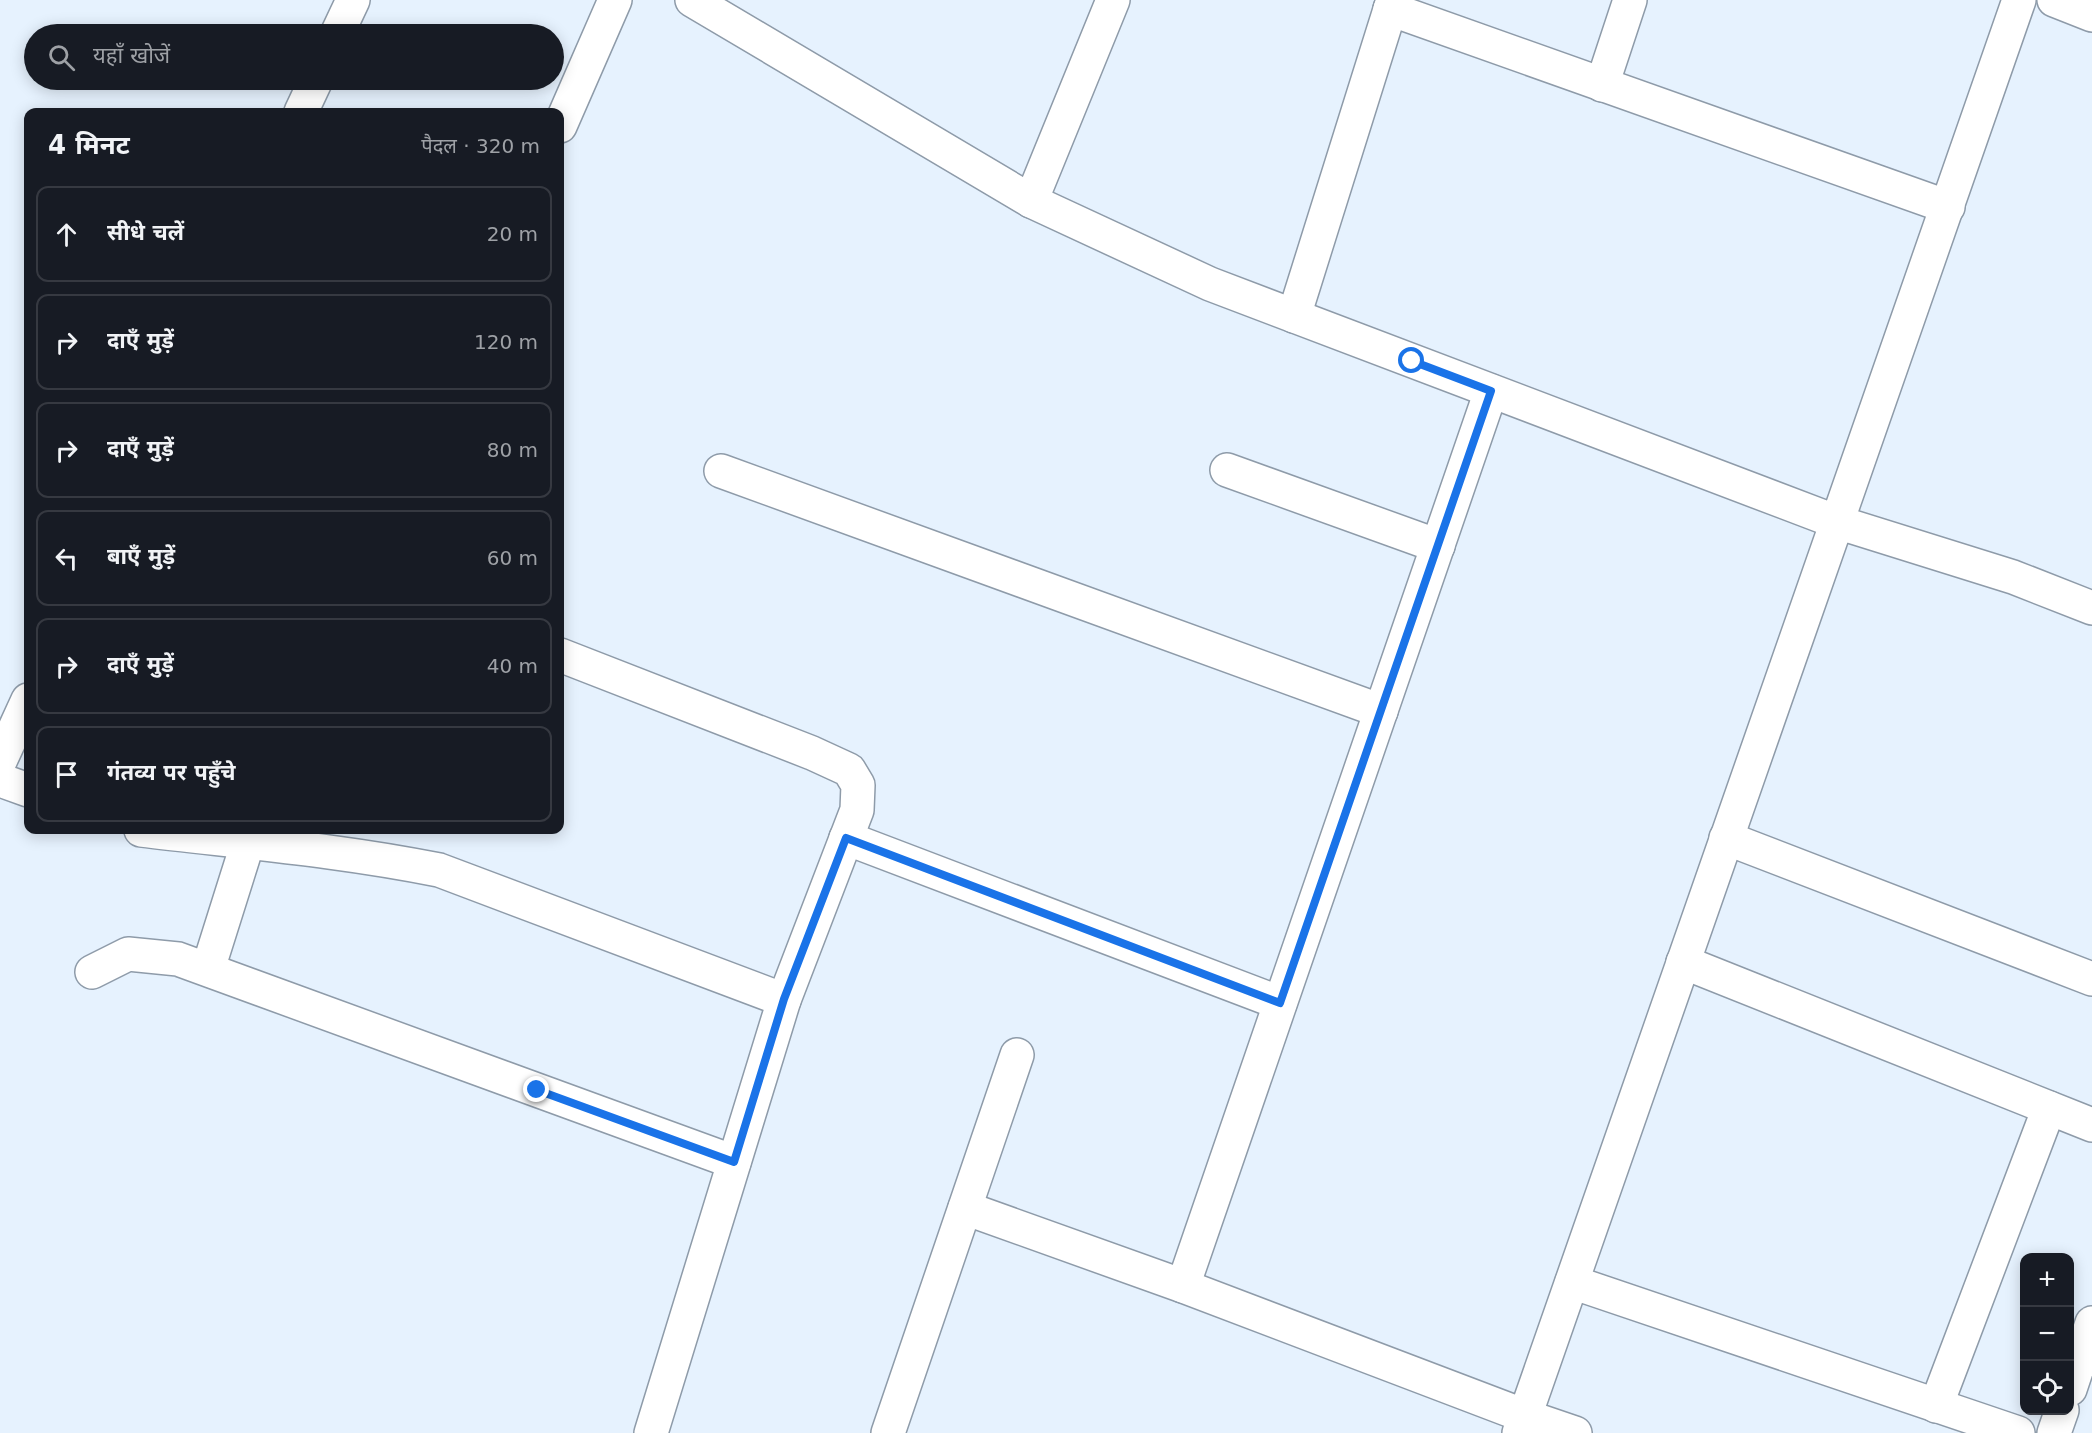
<!DOCTYPE html>
<html lang="hi">
<head>
<meta charset="utf-8">
<style>
  body { margin:0; font-family:"DejaVu Sans","Noto Sans Devanagari",sans-serif; background:#20242c; color:#f1f3f6 }
  .controls { position:absolute; right:18px; bottom:18px; display:grid; overflow:hidden; border-radius:12px; box-shadow:0 3px 15px #0003 }
  .controls button { width:54px; height:54px; display:grid; place-items:center; padding:0; border:0; border-bottom:2px solid #363941; background:#171b24; color:#f1f3f6; font:30px sans-serif }
  .stop { position:absolute; width:18px; height:18px; margin:-14px; border:4px solid #1a73e8; border-radius:50%; background:#fff }
  .stop.end { background:#1a73e8; border-color:#fff; box-shadow:0 2px 6px #0008 }
  .list { margin:0; padding:0; list-style:none }
  h2 { display:flex; justify-content:space-between; align-items:center; height:78px; margin:0; padding:0 24px; font-size:26px }
  h2 small { font-size:20px; font-weight:400; color:#9ea1a6 }
  .list li { display:grid; grid-template-columns:39px 1fr auto; gap:18px; align-items:center; box-sizing:border-box; height:96px; margin:0 12px 12px; padding:0 12px; border:2px solid #363941; border-radius:12px }
  .list b { display:block; font-size:22px; white-space:nowrap }
  .list em { font-size:20px; font-style:normal; color:#9ea1a6 }
  .icon { flex:none; width:33px; height:33px; fill:none; stroke:currentColor; stroke-width:2; stroke-linecap:round; stroke-linejoin:round }
  .map { position:relative; flex:none; width:2092px; height:1433px; overflow:hidden }
  .search { position:absolute; background:#171b24; box-shadow:0 3px 15px #0003; left:24px; top:24px; width:540px; height:66px; display:flex; align-items:center; gap:15px; box-sizing:border-box; padding:0 21px; border-radius:33px; color:#9ea1a6; font-size:22px }
  .panel { position:absolute; background:#171b24; box-shadow:0 3px 15px #0003; left:24px; top:108px; width:540px; height:726px; border-radius:12px }
  .map>svg:first-child { display:block }
</style>
</head>
<body>
<div class="map">
<svg width="2092" height="1433" viewBox="0 0 2092 1433">
  <rect width="100%" height="100%" fill="#e6f2fe"/>
  <g fill="none" stroke-linecap="round" stroke-linejoin="round">
    <!-- street casing -->
    <g stroke="#8e9ba9" stroke-width="36">
      <g id="street">
        <path d="M2054,0L2092,15"/>
        <path d="M1390,9L1948,207"/>
        <path d="M337,34L353,0"/>
        <path d="M1602,85L1630,0"/>
        <path d="M301,112L316,80"/>
        <path d="M560,126L615,0"/>
        <path d="M1031,201L1113,0"/>
        <path d="M1294,316L1393,0"/>
        <path d="M1227,470L1438,546"/>
        <path d="M721,471L1381,711"/>
        <path d="M560,655L812,753L849,770L858,785L857,810L784,1000"/>
        <path d="M0,761L28,700"/>
        <path d="M0,780L28,790"/>
        <path d="M141,830C240,842 340,850 439,870L784,1000L651,1433"/>
        <path d="M846,838L1280,1003"/>
        <path d="M1726,838L2092,979"/>
        <path d="M1683,962L2092,1125"/>
        <path d="M208,969L248,842"/>
        <path d="M92,972L128,954L178,959L734,1162"/>
        <path d="M965,1208L1183,1286L1525,1416L1575,1433"/>
        <path d="M1572,1282L2018,1433"/>
        <path d="M1183,1286L1491,391"/>
        <path d="M2070,1389L2092,1323"/>
        <path d="M1936,1406L2049,1108"/>
        <path d="M888,1433L1017,1055"/>
        <path d="M1519,1433L1837,522L2013,577L2092,608"/>
        <path d="M2054,1433L2062,1410"/>
      </g>
    </g>
    <!-- secondary casing -->
    <g stroke="#8e9ba9" stroke-width="36">
      <path id="secondary" d="M692,0L1031,201L1210,284L1837,522L2019,0"/>
    </g>
    <!-- street -->
    <use href="#street" stroke="#fff" stroke-width="33"/>
    <!-- secondary -->
    <use href="#secondary" stroke="#fff" stroke-width="33"/>
  </g>
  <g fill="none" stroke-linecap="round" stroke-linejoin="round">
    <!-- route -->
    <path stroke="#1a73e8" stroke-width="8" d="M537,1090L734,1162L784,999L846,838L1280,1003L1491,391L1412,361"/>
  </g>
</svg>
<div class="controls">
<button>+</button>
<button>−</button>
<button><svg class="icon" aria-label="locate" viewBox="0 0 24 24"><circle cx="12" cy="12" r="6"/><path d="M12 2v4M12 18v4M2 12h4M18 12h4"/></svg></button>
</div>
<div class="stop" style="left:1412px;top:361px"></div>
<div class="stop end" style="left:537px;top:1090px"></div>
<div class="search"><svg class="icon" aria-label="search" viewBox="0 0 24 24"><circle cx="10" cy="10" r="6"/><path d="M15 15l6 6"/></svg>यहाँ खोजें</div>
<section class="panel">
<h2>4 मिनट<small>पैदल · 320 m</small></h2>
<ul class="list">
<li><svg class="icon" aria-label="ahead" viewBox="0 0 24 24"><path d="M12 20V5M6 11l6-6 6 6"/></svg><div><b>सीधे चलें</b></div><em>20 m</em></li>
<li><svg class="icon" aria-label="right" viewBox="0 0 24 24"><path d="M7 20v-9h11M14 6l5 5-5 5"/></svg><div><b>दाएँ मुड़ें</b></div><em>120 m</em></li>
<li><svg class="icon" aria-label="right" viewBox="0 0 24 24"><path d="M7 20v-9h11M14 6l5 5-5 5"/></svg><div><b>दाएँ मुड़ें</b></div><em>80 m</em></li>
<li><svg class="icon" aria-label="left" viewBox="0 0 24 24"><path d="M17 20v-9H6M10 6l-5 5 5 5"/></svg><div><b>बाएँ मुड़ें</b></div><em>60 m</em></li>
<li><svg class="icon" aria-label="right" viewBox="0 0 24 24"><path d="M7 20v-9h11M14 6l5 5-5 5"/></svg><div><b>दाएँ मुड़ें</b></div><em>40 m</em></li>
<li><svg class="icon" aria-label="arrive" viewBox="0 0 24 24"><path d="M6 21V4h12l-3 4 3 4H6"/></svg><div><b>गंतव्य पर पहुँचे</b></div></li>
</ul>
</section>
</div>
</body>
</html>
